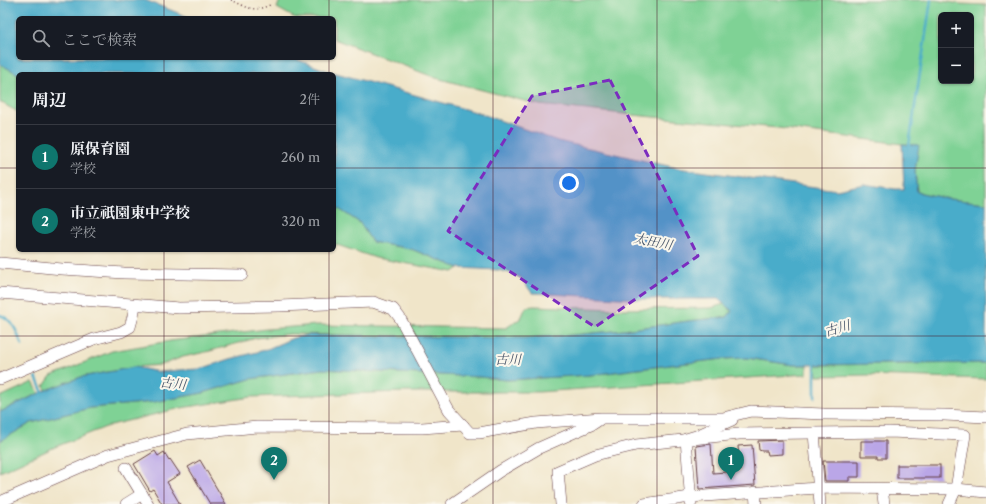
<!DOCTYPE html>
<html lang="ja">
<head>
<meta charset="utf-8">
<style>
  body { margin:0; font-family:"Libre Caslon Text","Noto Serif JP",serif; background:#242831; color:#f1f3f6 }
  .controls { position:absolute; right:12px; top:12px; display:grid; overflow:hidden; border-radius:6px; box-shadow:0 1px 3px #0004 }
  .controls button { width:36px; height:36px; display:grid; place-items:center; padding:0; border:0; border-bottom:1px solid #363941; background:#171b24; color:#f1f3f6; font:20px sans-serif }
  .you { position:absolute; left:569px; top:183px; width:14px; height:14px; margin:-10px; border:3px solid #fff; border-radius:50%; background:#1a73e8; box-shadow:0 0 0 6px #1a73e833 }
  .badge { display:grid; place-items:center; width:26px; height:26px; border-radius:50%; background:#0f766e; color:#fff; font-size:13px; font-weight:700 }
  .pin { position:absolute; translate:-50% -33px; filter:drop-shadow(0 1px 2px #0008) }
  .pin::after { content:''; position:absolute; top:21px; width:14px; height:12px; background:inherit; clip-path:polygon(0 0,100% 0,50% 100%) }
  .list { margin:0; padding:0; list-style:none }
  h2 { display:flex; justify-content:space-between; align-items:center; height:52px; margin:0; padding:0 16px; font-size:17px }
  h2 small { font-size:13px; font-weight:400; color:#9ea1a6 }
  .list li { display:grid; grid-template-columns:26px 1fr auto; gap:12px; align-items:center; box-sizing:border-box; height:64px; padding:0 16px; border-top:1px solid #363941 }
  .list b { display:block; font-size:15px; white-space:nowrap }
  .list p { margin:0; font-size:13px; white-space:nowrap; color:#9ea1a6 }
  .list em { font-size:13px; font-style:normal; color:#9ea1a6 }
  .icon { flex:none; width:22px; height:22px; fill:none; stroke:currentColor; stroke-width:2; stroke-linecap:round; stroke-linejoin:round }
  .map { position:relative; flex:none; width:986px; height:504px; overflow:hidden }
  .search { position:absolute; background:#171b24; box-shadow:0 1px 3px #0004; left:16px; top:16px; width:320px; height:44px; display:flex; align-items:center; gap:10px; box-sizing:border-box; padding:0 14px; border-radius:6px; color:#9ea1a6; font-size:15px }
  .panel { position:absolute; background:#171b24; box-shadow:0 1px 3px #0004; left:16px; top:72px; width:320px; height:180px; border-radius:6px }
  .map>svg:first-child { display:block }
</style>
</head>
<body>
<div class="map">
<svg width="986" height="504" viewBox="0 0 986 504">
  <rect width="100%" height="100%" fill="#fbf7ec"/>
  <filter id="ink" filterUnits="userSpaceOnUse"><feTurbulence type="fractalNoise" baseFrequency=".025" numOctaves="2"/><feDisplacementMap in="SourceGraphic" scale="8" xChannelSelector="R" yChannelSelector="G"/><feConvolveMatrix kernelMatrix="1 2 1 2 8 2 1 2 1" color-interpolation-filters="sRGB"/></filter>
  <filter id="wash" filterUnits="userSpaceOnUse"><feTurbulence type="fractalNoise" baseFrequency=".012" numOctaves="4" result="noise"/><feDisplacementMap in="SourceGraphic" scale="16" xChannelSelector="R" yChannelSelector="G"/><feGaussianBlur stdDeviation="0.9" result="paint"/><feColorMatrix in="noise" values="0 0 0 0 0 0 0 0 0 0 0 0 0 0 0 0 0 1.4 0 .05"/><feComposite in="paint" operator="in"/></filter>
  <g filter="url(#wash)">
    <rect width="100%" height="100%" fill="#f0e5c9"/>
    <!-- green -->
    <g fill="#7fd295" stroke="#647860" fill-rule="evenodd">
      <path d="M280,0H936L961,4L986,5V203L949,199L917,192L915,171L918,145L902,144L778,128L643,116L540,105L436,78L334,39V18H295L277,8ZM941,15H971V81H941Z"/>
      <path d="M0,64L18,74V112L0,102Z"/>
      <path d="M334,209H339L360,223L372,242L411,249L459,268L453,272L376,258L334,244Z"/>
      <path d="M724,304L732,311L727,317L688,321L624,330L574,335L524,338L290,334L256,338L210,351L183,357L161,365L135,367L81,377L46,390L44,386L51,376L112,351L170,341L267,329L317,325L506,328L521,318L526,307L534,306L617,309L711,308Z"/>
      <path d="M747,358L793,365H807V374L538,392H403L251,397L181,408L111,425L55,447L0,472V441L31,423L90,408L154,402L203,393L250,379L322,369L480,377L507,380L590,375L678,364L723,359Z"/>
      <path d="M986,363V379L869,375L817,376L816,365Z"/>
      <path d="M33,382L39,393L0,412V397Z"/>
    </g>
    <!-- water -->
    <path fill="#4aacca" stroke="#4a667a" d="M0,0H145L191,18H18V58H293L325,70L390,88L479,113L558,141L677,168L837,190L864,184L895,189H904L902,144L919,145L915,171L917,192L949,199L986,203V363L793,365L747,358L723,359L678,364L590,375L507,380L480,377L322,369L250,379L203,393L154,402L90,408L31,423L0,441V412L46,390L81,377L135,367L159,372L179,370L200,369L230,359L265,350L293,338L308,335L524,338L574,335L624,330L688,321L727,317L732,311L718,299H636L532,293L521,278L510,273L498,270L459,268L411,249L372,242L360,223L339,209H334V74H18L0,64Z"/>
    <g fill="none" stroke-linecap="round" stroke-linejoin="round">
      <!-- stream -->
      <g stroke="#4aacca" stroke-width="2.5">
        <path d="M909,146L931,0"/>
        <path d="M0,315C14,320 17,333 22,345"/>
        <path d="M815,362V397"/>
        <path d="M36,377L43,393"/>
      </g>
    </g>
    <g id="blocks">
      <!-- building -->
      <g fill="#baa6e7">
        <path d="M782,440V454L768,455L767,451H762L759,450L758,441Z"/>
        <path d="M861,441H886V458H878V456H861Z"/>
        <path d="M711,444L713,473L740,471L738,446L752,445L755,485L699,489L696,446Z"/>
        <path d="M155,451L158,456L164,452L169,460L170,459L180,474L167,482L180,504H162L153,489L150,491L134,464Z"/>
        <path d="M200,460L226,504H210L188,467Z"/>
        <path d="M823,461H859V477H849V481H825Z"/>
        <rect x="897" y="465" width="43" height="13"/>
      </g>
    </g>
  </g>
  <g filter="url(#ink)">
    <use href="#blocks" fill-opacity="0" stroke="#633d43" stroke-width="1"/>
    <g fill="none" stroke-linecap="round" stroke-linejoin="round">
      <!-- minor casing -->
      <g stroke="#633d43" stroke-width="12">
        <g id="minor">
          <path d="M0,263L62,269L124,273L242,275"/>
          <path d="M0,293L179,308L280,306L373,302L393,309L400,318L449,410L470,433H479L536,423L601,418H723L751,411L824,414L944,415L986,417"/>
          <path d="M0,379L94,339L121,332L130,327L133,316L135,305"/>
          <path d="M814,433L820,504"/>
          <path d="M126,468L148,504"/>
          <path d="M882,489L884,504"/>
          <path d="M755,492L756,504"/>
          <path d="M0,502L108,455L187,434L257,427L422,428L463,425"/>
          <path d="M691,503L686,439L696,436L732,420"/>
          <path d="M126,504L142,494"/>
          <path d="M452,504L500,471L539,448L593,424L599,420"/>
          <path d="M561,504L558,471L595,455L636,445L739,434L889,432L965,435L956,489L949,504"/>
          <path d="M644,504L690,497L818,488L956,489L986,492"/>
        </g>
      </g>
      <!-- path -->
      <path stroke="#633d43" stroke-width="1.5" stroke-dasharray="1 3" stroke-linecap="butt" d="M231,0C248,7 251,13 270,5"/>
      <!-- minor -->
      <use href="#minor" stroke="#fff" stroke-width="11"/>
    </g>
  </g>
  <!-- marked area -->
  <path fill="#7b2cbf" fill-opacity="0.2" stroke="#7b2cbf" stroke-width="3" stroke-dasharray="8 5" stroke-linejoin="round" d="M610,80L698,256L595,327L448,231L532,96Z"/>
  <!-- grid -->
  <path fill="none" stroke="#4a1f2b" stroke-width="1" stroke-opacity="0.55" d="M164,0V18M329,0V18M493,0V504M657,0V504M822,0V504M164,58V74M329,58V74M0,168H18M334,168H986M164,250V504M329,250V504M0,336H986"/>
  <g text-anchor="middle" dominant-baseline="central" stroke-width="4" stroke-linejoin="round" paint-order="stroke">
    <!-- water labels -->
    <g font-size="13" font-style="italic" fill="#4a576b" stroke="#fbf7ec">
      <text transform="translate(653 241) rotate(11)">太田川</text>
      <text transform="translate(837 328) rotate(-17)">古川</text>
      <text x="508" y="359">古川</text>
      <text transform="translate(173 383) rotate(6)">古川</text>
    </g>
  </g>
</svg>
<div class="controls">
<button>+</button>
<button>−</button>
</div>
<div class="you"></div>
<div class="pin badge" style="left:731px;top:480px">1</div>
<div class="pin badge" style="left:274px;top:480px">2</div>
<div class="search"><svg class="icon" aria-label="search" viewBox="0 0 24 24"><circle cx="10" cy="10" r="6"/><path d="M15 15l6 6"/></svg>ここで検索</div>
<section class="panel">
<h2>周辺<small>2件</small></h2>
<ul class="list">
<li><span class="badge">1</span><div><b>原保育園</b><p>学校</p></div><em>260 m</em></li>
<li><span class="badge">2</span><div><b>市立祇園東中学校</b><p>学校</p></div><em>320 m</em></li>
</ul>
</section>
</div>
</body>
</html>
